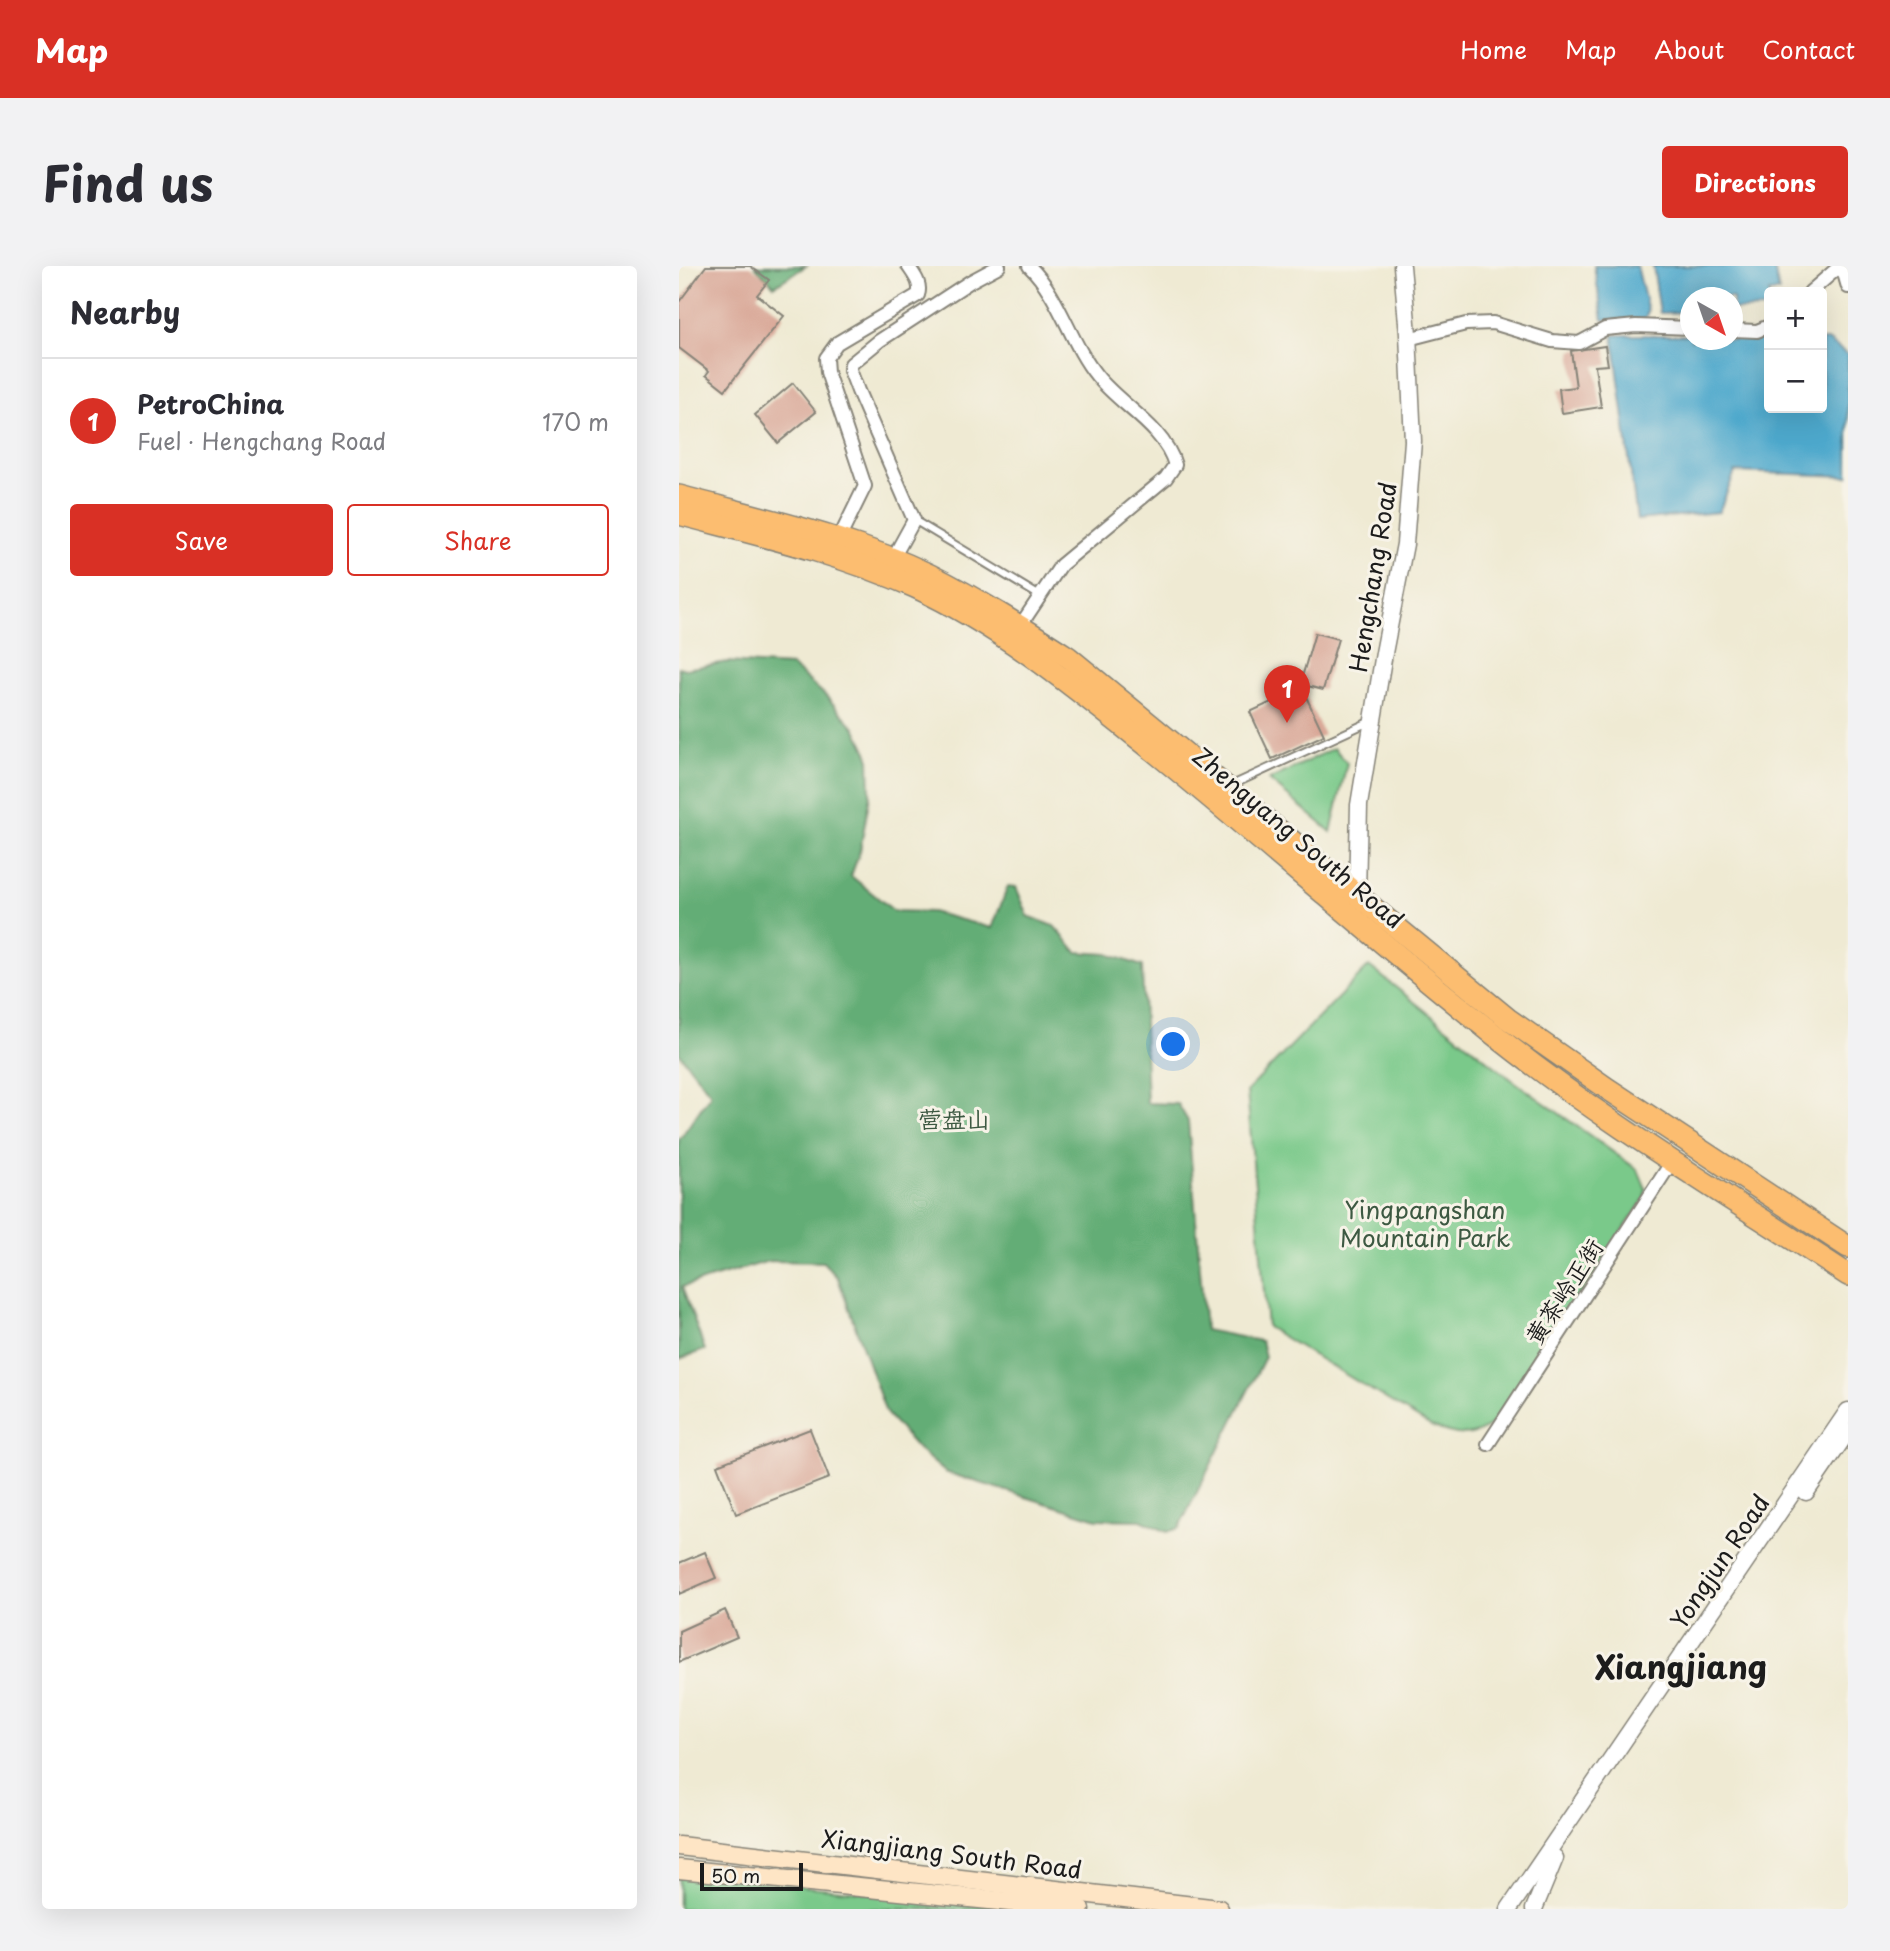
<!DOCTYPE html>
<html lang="en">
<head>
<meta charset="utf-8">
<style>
  body { margin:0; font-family:"Playpen Sans","LXGW WenKai TC",sans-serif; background:#f2f2f3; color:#2b2b33 }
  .controls { position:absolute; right:21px; top:21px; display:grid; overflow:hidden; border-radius:7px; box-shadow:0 7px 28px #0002 }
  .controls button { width:63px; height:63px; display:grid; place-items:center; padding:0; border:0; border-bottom:2px solid #e1e1e2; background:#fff; color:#2b2b33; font:35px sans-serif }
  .compass { position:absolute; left:1001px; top:21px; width:63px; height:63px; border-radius:50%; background:#fff; box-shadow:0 7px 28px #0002; rotate:140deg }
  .scale { position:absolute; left:21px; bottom:18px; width:103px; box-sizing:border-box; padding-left:7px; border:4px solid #1c1c1c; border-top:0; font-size:19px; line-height:24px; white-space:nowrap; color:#1c1c1c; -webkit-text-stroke:5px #f7f3e8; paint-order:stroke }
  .you { position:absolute; left:495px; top:779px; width:24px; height:24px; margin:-18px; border:5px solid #fff; border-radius:50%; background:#1a73e8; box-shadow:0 0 0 10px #1a73e833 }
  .badge { display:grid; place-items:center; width:46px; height:46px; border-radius:50%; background:#d93025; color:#fff; font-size:23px; font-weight:700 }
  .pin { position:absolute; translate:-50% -58px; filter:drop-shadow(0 2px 4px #0008) }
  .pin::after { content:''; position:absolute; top:37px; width:24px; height:21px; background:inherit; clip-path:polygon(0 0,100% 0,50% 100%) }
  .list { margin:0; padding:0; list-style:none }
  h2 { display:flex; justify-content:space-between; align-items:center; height:91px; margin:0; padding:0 28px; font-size:30px }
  h2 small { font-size:23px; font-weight:400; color:#7c7c81 }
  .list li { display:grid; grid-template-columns:46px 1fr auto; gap:21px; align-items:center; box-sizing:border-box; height:126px; padding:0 28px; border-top:2px solid #e1e1e2 }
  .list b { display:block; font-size:26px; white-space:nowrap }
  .list p { margin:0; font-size:23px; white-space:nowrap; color:#7c7c81 }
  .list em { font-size:23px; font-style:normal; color:#7c7c81 }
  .actions { display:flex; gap:14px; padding:21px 28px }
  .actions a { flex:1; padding:16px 0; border:2px solid #d93025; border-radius:7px; text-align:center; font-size:24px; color:#d93025 }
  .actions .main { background:#d93025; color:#fff }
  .map { position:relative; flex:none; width:1169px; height:1643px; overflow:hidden; border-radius:7px }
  header { display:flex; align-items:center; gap:42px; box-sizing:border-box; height:98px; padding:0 35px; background:#d93025; color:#fff }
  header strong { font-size:33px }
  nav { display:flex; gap:38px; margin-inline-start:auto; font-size:24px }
  .intro { display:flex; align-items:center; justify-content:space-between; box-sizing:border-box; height:168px; padding:0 42px }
  h1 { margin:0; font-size:49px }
  .button { padding:18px 32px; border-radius:7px; background:#d93025; color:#fff; font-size:24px; font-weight:700 }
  main { display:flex; gap:42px; padding:0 42px }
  aside { flex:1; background:#fff; border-radius:7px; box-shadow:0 7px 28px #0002 }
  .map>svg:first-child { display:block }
</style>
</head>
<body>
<header>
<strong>Map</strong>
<nav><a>Home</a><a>Map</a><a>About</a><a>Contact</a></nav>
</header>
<div class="intro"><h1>Find us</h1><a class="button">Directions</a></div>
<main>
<aside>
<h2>Nearby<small></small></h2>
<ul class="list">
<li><span class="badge">1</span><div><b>PetroChina</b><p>Fuel · Hengchang Road</p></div><em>170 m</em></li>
</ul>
<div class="actions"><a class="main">Save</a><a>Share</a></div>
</aside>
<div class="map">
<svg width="1169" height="1643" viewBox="0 0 1169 1643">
  <rect width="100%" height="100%" fill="#f7f3e8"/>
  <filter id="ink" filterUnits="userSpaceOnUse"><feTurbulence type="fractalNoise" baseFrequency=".0143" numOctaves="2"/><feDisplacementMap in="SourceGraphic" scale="14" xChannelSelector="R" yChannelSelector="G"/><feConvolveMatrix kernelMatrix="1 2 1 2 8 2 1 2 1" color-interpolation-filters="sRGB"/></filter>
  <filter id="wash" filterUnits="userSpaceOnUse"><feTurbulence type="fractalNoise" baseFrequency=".00686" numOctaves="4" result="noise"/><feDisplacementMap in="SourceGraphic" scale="28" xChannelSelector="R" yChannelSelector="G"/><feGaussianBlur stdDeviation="1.57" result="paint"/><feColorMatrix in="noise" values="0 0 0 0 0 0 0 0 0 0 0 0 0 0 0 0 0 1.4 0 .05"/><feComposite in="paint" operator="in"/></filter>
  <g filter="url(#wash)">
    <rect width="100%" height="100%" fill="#efead3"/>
    <!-- green -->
    <g fill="#7ac98a" stroke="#4b7253" stroke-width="2">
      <path d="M655,482L668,497L652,566L590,514Z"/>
      <path d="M690,700L832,813L959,904L967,923L966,932L814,1157C794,1174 776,1170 752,1160L588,1061L568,825Z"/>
      <path d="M0,1608L352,1643H0Z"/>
    </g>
    <!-- forest -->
    <g fill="#63ad76" stroke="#406449" stroke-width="2">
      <path d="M76,0H127L95,20Z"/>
      <path d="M48,396L113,400L146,429L177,463L190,490L191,529L181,585L172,610L215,645L253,646L313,662L329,620L337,621L349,650L375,660L398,686L429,688L463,700L468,837L499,838L509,855L526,1064L582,1075L586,1091L500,1262L488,1266L462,1254L418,1253L266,1206L239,1183L207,1147L159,1012L144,996L90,995L3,1021L26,1084L0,1093V874L32,828L0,787V401L6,403Z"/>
    </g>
    <!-- water -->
    <g fill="#4ea8cc" stroke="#356274" stroke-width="2">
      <path d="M915,0H958L969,45L966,53L924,54Z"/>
      <path d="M974,0H1095L1100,26H1090V43L1054,44V32H1012L1011,46L981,47Z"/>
      <path d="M1054,68H1090V142H1143V74H1149L1169,89V210L1056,206L1040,246L958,254L934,69H1011L1012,74H1054Z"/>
    </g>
    <g id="blocks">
      <!-- building -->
      <g fill="#d9a797">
        <path d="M27,0H71L90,14L78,29L105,50L46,124L27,109L30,105L0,82V36Z"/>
        <path d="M926,80L929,99L916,100L922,141L883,147L880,123L897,121L892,85Z"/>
        <path d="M114,117L137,146L99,177L76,149Z"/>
        <path d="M636,367L659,373L644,424L621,418Z"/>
        <path d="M623,422L645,469L593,493L571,446Z"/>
        <path d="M131,1163L150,1212L57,1248L38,1199Z"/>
        <path d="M26,1286L37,1312L0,1328V1297Z"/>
        <path d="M46,1344L58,1371L0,1396V1365Z"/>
      </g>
    </g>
  </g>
  <g filter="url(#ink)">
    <use href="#blocks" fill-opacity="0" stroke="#868378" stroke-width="2"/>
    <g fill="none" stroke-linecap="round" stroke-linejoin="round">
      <!-- service casing -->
      <g stroke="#868378" stroke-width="10">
        <g id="service">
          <path d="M235,254L361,330"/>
          <path d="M553,519L692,455"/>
        </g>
      </g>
      <!-- minor casing -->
      <g stroke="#868378" stroke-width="16">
        <g id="minor">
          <path d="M1163,0L1169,21"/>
          <path d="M1131,26L1161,0"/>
          <path d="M1054,64L1078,65L1090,60"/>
          <path d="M729,73L787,58L814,57L873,75L900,77L926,63L957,60L1012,62"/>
          <path d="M160,273L186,220L148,106L147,92L158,77L239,29C243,18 235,9 229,0"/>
          <path d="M213,294L235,254L179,125L171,104L172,98L200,75L292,15L320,0"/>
          <path d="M341,360L382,299L487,212L496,199C485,161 442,140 418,110C391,77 381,30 350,0"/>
          <path d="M809,1178L994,894"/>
        </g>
      </g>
      <!-- tertiary casing -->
      <g stroke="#868378" stroke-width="19">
        <g id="tertiary">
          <path d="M678,628L680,539L705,387L726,278L734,175L729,68L723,0"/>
          <path d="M1127,1226L1169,1165"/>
          <path d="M830,1643L1169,1145"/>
          <path d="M855,1643L876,1592"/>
        </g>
      </g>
      <!-- secondary casing -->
      <g stroke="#868378" stroke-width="21">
        <g id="secondary">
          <path d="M0,1580L540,1643"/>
          <path d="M0,1603L401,1643"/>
        </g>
      </g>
      <!-- primary casing -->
      <g stroke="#868378" stroke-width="24">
        <g id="primary">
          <path d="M0,230C84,253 172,271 251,309C299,333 344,362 389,391L829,753L929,823L1169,981"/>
          <path d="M0,248C80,269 160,287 236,321C325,362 400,425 475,485C588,577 698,675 812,766C924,856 1049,930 1169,1009"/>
        </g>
      </g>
      <!-- service -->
      <use href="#service" stroke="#fff" stroke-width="6"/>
      <!-- minor -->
      <use href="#minor" stroke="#fff" stroke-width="12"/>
      <!-- tertiary -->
      <use href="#tertiary" stroke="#fff" stroke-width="16"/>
      <!-- secondary -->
      <use href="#secondary" stroke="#fee5c5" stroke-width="18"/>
      <!-- primary -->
      <use href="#primary" stroke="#fcbd6f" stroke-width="21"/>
    </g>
  </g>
  <g text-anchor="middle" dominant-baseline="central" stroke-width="6" stroke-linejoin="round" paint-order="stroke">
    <!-- street labels -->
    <g font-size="24" fill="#1c1c1c" stroke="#f7f3e8">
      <text transform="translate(693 311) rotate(-81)">Hengchang Road</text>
      <text transform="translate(620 571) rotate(40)">Zhengyang South Road</text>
      <text transform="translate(884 1025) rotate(-57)">黄茶岭正街</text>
      <text transform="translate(1040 1295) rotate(-56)">Yongjun Road</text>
      <text transform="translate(273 1587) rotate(7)">Xiangjiang South Road</text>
    </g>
    <!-- park labels -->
    <g font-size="24" fill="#3d5942" stroke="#f7f3e8">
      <text x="275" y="852">营盘山</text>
      <text x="746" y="943">Yingpangshan<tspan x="746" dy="28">Mountain Park</tspan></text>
    </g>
    <!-- district labels -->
    <g font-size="32" font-weight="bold" fill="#1c1c1c" stroke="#f7f3e8">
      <text x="1002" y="1400">Xiangjiang</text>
    </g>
  </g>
</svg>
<div class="controls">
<button>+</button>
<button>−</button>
</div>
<svg class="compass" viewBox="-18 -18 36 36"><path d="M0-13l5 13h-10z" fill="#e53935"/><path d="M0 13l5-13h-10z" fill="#7c7c81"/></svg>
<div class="scale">50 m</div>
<div class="you"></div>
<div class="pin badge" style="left:608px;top:457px">1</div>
</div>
</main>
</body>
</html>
